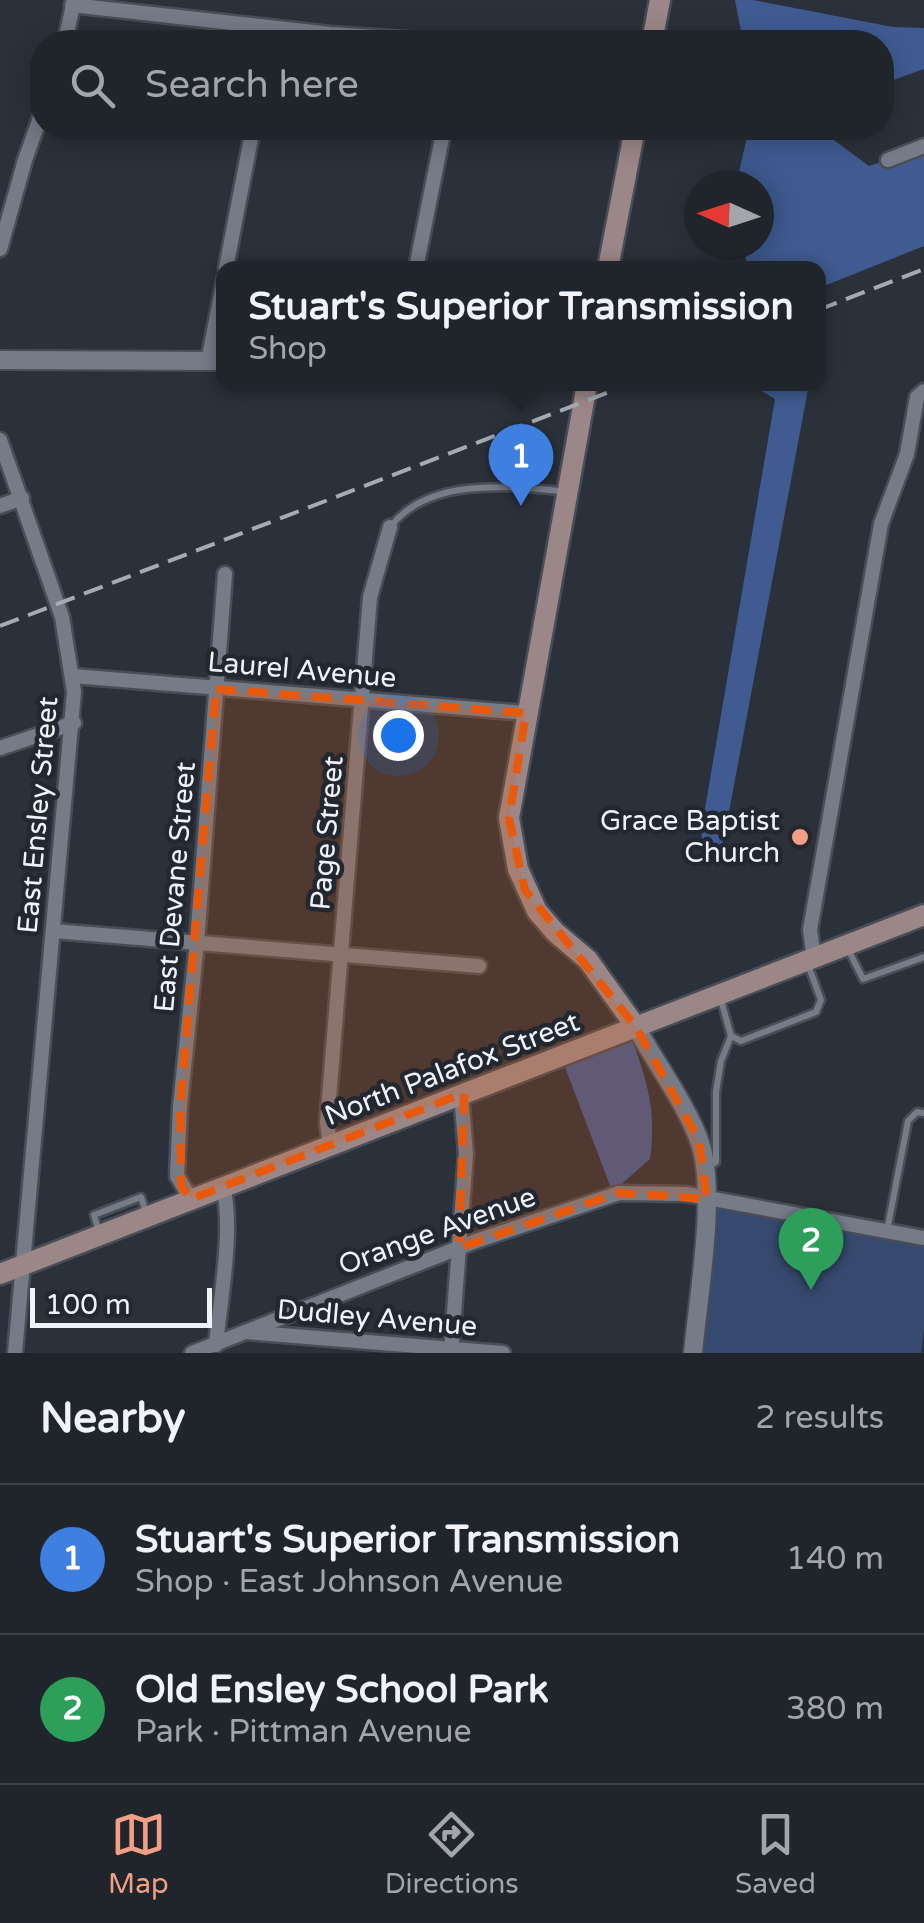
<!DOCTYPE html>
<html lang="en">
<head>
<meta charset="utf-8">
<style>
  body { margin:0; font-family:"Varela Round",sans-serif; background:#2d3138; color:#f1f3f6 }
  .compass { position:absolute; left:684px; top:170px; width:90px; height:90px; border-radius:50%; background:#20252c; box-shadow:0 5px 25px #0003; rotate:273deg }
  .scale { position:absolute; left:30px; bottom:25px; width:182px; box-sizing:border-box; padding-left:10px; border:5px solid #f0f3fa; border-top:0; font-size:28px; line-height:35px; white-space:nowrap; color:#f0f3fa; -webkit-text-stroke:8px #222730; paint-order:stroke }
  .you { position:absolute; left:398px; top:735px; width:35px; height:35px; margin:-25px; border:8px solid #fff; border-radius:50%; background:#1a73e8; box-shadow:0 0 0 15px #1a73e833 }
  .badge { display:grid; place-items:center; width:65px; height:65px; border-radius:50%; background:#f39f85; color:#fff; font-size:32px; font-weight:700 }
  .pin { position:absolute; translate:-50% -82px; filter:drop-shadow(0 2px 5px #0008) }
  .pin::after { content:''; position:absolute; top:52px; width:35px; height:30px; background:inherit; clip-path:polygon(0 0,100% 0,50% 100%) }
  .popup { position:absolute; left:216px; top:261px; width:610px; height:130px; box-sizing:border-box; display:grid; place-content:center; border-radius:20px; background:#20252c; filter:drop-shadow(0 2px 8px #0005); font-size:32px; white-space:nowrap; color:#a2a5a9 }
  .popup b { font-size:38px; color:#f1f3f6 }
  .popup::after { content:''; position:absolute; left:50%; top:100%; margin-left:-20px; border:20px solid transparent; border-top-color:#20252c }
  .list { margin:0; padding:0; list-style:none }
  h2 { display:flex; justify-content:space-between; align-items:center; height:130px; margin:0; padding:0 40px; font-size:42px }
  h2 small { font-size:32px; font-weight:400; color:#a2a5a9 }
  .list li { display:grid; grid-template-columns:65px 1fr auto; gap:30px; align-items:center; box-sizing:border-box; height:150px; padding:0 40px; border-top:2px solid #3d4248 }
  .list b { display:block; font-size:38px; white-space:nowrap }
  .list p { margin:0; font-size:32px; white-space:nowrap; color:#a2a5a9 }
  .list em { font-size:32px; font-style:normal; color:#a2a5a9 }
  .icon { flex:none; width:55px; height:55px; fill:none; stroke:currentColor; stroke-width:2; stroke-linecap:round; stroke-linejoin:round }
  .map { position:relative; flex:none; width:924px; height:1353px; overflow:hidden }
  .search { position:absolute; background:#20252c; box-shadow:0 5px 25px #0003; left:30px; right:30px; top:30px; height:110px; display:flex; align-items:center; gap:25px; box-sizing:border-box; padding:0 35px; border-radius:40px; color:#a2a5a9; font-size:38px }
  .sheet { height:430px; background:#20252c }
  nav { display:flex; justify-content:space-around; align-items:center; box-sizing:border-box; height:140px; border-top:2px solid #3d4248; background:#20252c; font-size:28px; color:#a2a5a9 }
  nav a { display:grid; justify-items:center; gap:5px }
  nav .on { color:#f39f85 }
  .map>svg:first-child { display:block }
</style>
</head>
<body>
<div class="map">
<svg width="924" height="1353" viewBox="0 0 924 1353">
  <rect width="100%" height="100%" fill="#2b313a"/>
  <!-- green -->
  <path fill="#364a6f" d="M707,1199L924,1238V1329L921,1353H693Z"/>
  <!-- forest -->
  <g fill="#3f5b91">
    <path d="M735,0H753L893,27L924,28V69L882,84V42H743Z"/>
    <path d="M749,128H833L827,135L869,166L881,162L885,168L924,152V246L819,288L818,268H747L744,245H759V185H736Z"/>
    <path d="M720,384H809L720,860L705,853L701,832L775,399L758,389Z"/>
    <path d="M631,1036C647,1082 657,1110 650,1159L618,1187L611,1188L563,1062Z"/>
  </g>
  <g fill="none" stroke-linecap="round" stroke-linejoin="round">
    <!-- service casing -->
    <g stroke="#494d55" stroke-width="11">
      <g id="service">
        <path d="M391,526C429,478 506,486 561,491"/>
        <path d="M848,949L863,979L924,957"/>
        <path d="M731,1036L741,1041L816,1012L821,1000L807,962"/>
        <path d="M710,1165L716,1162V1092L721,1061L731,1036L721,1000"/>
        <path d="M887,1231L908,1121L917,1112L924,1113"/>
        <path d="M99,1232L94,1215L141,1197L147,1215"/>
      </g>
    </g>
    <!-- minor casing -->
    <g stroke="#494d55" stroke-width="19">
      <g id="minor">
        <path d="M72,5L331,34L451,42"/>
        <path d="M65,42L74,0"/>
        <path d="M888,160L924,146"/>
        <path d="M0,249L25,160L42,112"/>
        <path d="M226,268L253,128"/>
        <path d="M416,268L444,128"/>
        <path d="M208,361L224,280"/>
        <path d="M0,440L62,617L74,692L15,1353"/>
        <path d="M0,506L22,498"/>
        <path d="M73,676L526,713"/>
        <path d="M0,748L74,723"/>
        <path d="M54,931L479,966"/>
        <path d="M814,958L810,930L881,524L907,454L917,397L924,391"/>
        <path d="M330,1145L327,1123L370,597L390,527"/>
        <path d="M191,1199L177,1176L180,1106L197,942L225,574"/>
        <path d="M246,1332L503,1353"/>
        <path d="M216,1345C220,1301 234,1228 223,1187"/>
        <path d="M192,1353L476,1241L619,1193L686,1194L924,1238"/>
        <path d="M451,1353L466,1154L461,1095"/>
      </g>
    </g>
    <!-- tertiary casing -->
    <g stroke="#494d55" stroke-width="22">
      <g id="tertiary">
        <path d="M0,360L224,361"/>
        <path d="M636,1027C654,1060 689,1109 700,1143C717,1192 698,1298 693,1353"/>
      </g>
    </g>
    <!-- secondary casing -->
    <g stroke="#494d55" stroke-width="25">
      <g id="secondary">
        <path d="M652,42L660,0"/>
        <path d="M608,268L635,128"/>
        <path d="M587,384L509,818L518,869L537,911L555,932L588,960L636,1027"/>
        <path d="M0,1274L924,915"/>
      </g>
    </g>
    <!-- service -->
    <use href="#service" stroke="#757b87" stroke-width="6"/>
    <!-- minor -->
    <use href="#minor" stroke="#757b87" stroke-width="14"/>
    <!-- tertiary -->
    <use href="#tertiary" stroke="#757b87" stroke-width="18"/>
    <!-- secondary -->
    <use href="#secondary" stroke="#9c8788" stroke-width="20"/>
    <!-- rail -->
    <g stroke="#a6aab2" stroke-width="4" stroke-dasharray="20 10" stroke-linecap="butt">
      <path d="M818,310L924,269"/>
      <path d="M0,626L630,384"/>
    </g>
  </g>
  <!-- marked area -->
  <path fill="#e8590c" fill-opacity="0.2" stroke="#e8590c" stroke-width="8" stroke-dasharray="20 12" stroke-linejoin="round" d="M216,689L526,713L509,818L525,890L636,1027L699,1140L707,1199L619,1193L459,1248L464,1093L191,1199L181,1186L180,1106Z"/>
  <!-- markers -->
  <circle fill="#f39f85" stroke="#222730" stroke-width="4" cx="800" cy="837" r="10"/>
  <g text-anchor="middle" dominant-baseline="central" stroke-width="9" stroke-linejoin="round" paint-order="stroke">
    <!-- street labels -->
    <g font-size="28" fill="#f0f3fa" stroke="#222730">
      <text transform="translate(302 670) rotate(5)">Laurel Avenue</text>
      <text transform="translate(38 815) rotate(-85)">East Ensley Street</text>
      <text transform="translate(327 833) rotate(-85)">Page Street</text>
      <text transform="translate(175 887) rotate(-85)">East Devane Street</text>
      <text transform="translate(452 1069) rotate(-21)">North Palafox Street</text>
      <text transform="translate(437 1231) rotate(-20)">Orange Avenue</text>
      <text transform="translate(377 1318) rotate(5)">Dudley Avenue</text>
    </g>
    <!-- poi labels -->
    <g font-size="28" fill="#f0f3fa" stroke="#222730" text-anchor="end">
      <text x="780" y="821">Grace Baptist<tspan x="780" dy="32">Church</tspan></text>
    </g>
  </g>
</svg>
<svg class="compass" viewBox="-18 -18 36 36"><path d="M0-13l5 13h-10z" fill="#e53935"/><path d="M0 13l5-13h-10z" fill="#a2a5a9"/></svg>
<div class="scale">100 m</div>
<div class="you"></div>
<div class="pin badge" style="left:521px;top:506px;background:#3f7fe0">1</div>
<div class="popup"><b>Stuart's Superior Transmission</b>Shop</div>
<div class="pin badge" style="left:811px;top:1290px;background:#2e9e5b">2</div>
<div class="search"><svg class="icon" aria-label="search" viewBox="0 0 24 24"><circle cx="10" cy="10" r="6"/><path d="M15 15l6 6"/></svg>Search here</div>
</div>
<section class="sheet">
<h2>Nearby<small>2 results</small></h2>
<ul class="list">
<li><span class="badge" style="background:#3f7fe0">1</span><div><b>Stuart's Superior Transmission</b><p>Shop · East Johnson Avenue</p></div><em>140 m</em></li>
<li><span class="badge" style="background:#2e9e5b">2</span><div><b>Old Ensley School Park</b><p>Park · Pittman Avenue</p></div><em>380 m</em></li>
</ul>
</section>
<nav>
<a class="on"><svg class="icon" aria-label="map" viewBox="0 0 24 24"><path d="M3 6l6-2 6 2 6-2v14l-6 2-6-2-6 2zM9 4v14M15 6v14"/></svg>Map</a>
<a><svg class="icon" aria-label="directions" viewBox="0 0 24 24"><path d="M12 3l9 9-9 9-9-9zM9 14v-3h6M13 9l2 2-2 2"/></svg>Directions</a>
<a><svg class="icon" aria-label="saved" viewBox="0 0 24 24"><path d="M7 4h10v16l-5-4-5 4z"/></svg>Saved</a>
</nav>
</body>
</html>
